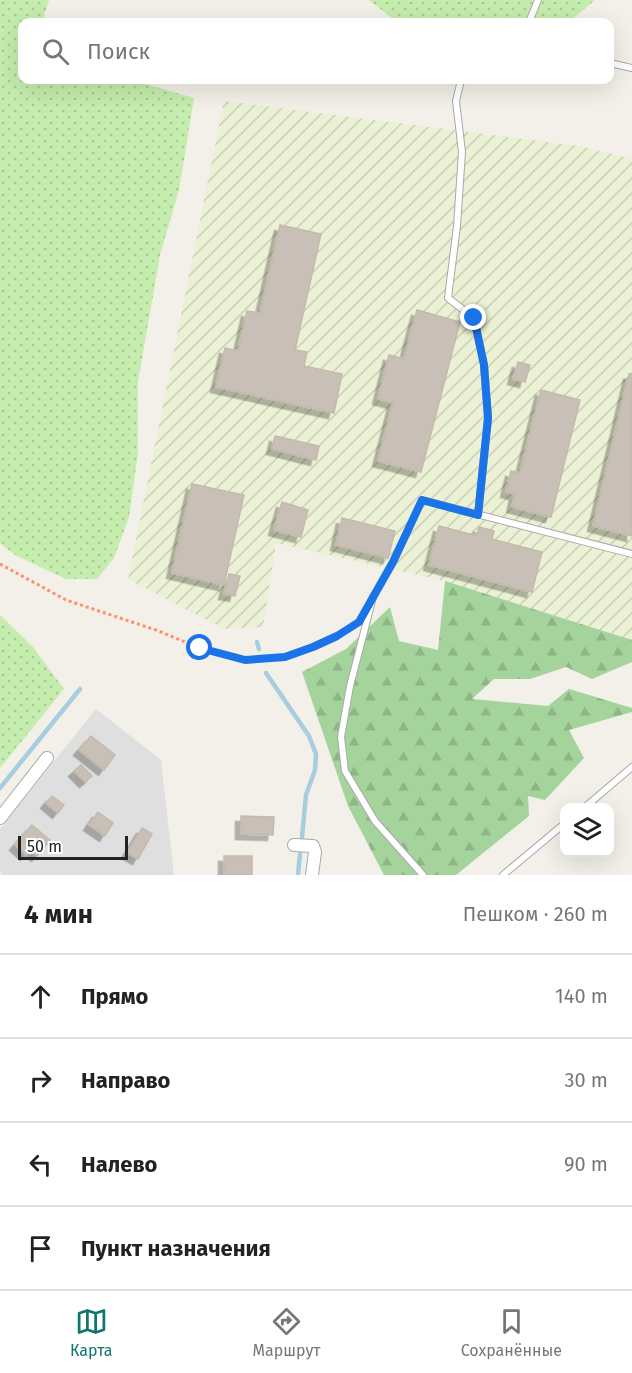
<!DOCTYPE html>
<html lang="ru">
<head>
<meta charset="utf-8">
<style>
  body { margin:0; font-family:"Fira Sans",sans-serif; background:#f2f2f2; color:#222 }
  .controls { position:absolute; right:18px; bottom:18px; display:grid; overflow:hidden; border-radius:12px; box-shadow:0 6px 24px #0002 }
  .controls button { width:54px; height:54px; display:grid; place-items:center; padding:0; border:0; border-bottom:2px solid #e0e0e0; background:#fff; color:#222; font:30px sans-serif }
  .scale { position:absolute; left:18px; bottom:15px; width:110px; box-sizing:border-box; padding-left:6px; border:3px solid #222; border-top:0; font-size:16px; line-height:21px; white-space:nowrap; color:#222; -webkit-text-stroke:4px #fff; paint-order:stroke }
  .stop { position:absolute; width:18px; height:18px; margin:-14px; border:4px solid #1a73e8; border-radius:50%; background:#fff }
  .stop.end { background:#1a73e8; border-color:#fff; box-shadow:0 2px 6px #0008 }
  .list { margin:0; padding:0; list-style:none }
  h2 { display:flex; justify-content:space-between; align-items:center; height:78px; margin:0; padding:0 24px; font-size:26px }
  h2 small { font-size:20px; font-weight:400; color:#767676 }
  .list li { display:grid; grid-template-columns:39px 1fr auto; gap:18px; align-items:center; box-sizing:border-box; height:84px; padding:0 24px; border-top:2px solid #e0e0e0 }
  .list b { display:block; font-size:22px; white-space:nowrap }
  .list em { font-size:20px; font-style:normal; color:#767676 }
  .icon { flex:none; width:33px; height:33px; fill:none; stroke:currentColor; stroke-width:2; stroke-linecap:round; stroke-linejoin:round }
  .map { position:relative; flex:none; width:632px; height:875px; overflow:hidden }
  .search { position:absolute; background:#fff; box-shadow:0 6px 24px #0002; left:18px; right:18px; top:18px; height:66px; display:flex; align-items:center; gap:15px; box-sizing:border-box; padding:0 21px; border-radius:12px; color:#767676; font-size:22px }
  .sheet { height:414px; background:#fff }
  nav { display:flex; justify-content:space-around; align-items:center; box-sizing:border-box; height:84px; border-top:2px solid #e0e0e0; background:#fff; font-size:16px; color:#767676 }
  nav a { display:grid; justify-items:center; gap:3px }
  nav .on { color:#0f766e }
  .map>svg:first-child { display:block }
</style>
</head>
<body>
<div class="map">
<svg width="632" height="875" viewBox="0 0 632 875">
  <defs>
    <pattern id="farmland-furrows" width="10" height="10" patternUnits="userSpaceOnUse" patternTransform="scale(1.5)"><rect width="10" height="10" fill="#ebf1d4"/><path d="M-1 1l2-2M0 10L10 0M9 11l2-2" fill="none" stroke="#c9ceb6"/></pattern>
    <pattern id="grass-dots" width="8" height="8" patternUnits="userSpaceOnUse" patternTransform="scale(1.5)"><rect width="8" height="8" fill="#c5edad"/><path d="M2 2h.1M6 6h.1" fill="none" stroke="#a9cb95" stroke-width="1.8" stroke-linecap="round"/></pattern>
    <pattern id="forest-firs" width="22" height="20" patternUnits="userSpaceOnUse" patternTransform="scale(1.5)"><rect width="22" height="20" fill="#a5d39c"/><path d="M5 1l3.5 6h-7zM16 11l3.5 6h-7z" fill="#8eb586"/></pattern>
    <filter id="shadow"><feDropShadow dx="-5.5" dy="5.5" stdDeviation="0" flood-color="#0004"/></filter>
  </defs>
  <rect width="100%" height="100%" fill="#f2f0e8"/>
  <!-- residential -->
  <path fill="#e0dfdf" d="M96,709L161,760L174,875H2L0,869V829Z"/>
  <!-- farmland -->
  <path fill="url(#farmland-furrows)" d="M224,101L580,146L632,159V640L445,581L276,543L263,627L224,629L128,579Z"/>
  <!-- grass -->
  <g fill="url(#grass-dots)">
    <path d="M0,0H49L42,22H22V80H132L194,98L179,190L160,255L138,382V452L129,517L114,558L97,579H66L15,555L0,543Z"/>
    <path d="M369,0H595L572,19L562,22H397Z"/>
    <path d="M0,615L33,647L64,689L0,768Z"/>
  </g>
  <!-- forest -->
  <path fill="url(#forest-firs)" d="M445,581L632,640V662L592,679L566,667L530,679H494L472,699L548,706L569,689L632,708V712L569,730L584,758L545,800L528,796L529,816L456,875H384L348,806L302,672L346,649L390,607L399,641L438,650Z"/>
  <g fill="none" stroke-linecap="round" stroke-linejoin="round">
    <!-- stream -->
    <g stroke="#a7cde1" stroke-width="4.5">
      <path d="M257,642L259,649"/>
      <path d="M266,673L309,736L316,754L315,770L306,795L302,837"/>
      <path d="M0,788L80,689"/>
      <path d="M298,875L300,854"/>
    </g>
  </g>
  <!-- building -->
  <g fill="#c8c0b7" stroke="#c5b9aa" stroke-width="1.5" filter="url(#shadow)">
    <path d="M280,225L321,234L295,350L307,352L304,366L342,374L334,413L216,387L225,348L238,351L247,311L260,313Z"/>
    <path d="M417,310L460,322L421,472L378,461L393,403L378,399L389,355L404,359Z"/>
    <path d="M518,362L530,365L525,382L513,379Z"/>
    <path d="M629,374H632V536L593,526Z"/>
    <path d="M541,390L580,400L551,517L512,507L515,494L506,492L511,471L520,473Z"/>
    <path d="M275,436L319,446L316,460L272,449Z"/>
    <path d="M192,484L244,495L224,585L172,573Z"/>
    <path d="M282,502L308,510L301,537L274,530Z"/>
    <path d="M342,518L395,531L388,558L336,545Z"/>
    <path d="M439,526L477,536L479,527L494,531L492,539L542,552L532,592L429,565Z"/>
    <path d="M229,574L240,576L235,596L224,594Z"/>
    <path d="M91,736L115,755L104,770L79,750Z"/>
    <path d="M81,765L92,776L85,782L74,771Z"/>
    <path d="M52,796L64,805L58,813L46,803Z"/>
    <path d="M98,812L113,823L105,836L89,825Z"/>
    <path d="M241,816L274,817L273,835L241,834Z"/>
    <path d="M32,825L50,840L37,856L30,850L26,855L15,845Z"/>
    <path d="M142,828L152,834L138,859L127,853Z"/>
    <rect x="224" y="856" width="28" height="19"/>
  </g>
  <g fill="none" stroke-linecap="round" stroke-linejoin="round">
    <!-- service casing -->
    <g stroke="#a9a9a9" stroke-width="8">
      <g id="service">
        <path d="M529,22L538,0"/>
        <path d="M610,63L632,68"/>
        <path d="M461,80L456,101L462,152L457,226L448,298L474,318L484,365L488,418L478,515"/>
        <path d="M422,500L632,554"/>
        <path d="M373,597L350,686L341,737L345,771L375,821L423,875"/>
        <path d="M584,808L632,767"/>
        <path d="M503,875L564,824"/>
      </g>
    </g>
    <!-- minor casing -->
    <g stroke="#a9a9a9" stroke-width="14">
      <g id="minor">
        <path d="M0,818L47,758"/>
        <path d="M294,845L313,846L315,852L312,875"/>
      </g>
    </g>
    <!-- path -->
    <g stroke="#ff8e6d" stroke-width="3" stroke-dasharray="3 3" stroke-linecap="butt">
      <path d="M0,564L66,600L156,630L200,648L245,660L285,657L313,647L337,636L355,624"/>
      <path d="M378,588L393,562L418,509"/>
    </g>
    <!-- service -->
    <use href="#service" stroke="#fff" stroke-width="6"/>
    <!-- minor -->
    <use href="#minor" stroke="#fff" stroke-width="12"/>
  </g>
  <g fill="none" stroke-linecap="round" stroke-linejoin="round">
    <!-- route -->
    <path stroke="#1a73e8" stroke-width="8" d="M200,648L245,660L285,657L313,647L337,636L359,622L393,562L422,500L478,515L488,418L484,365L474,318"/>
  </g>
</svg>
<div class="controls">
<button><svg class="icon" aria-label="layers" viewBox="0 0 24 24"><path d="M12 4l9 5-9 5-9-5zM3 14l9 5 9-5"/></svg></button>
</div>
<div class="scale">50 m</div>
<div class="stop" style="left:200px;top:648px"></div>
<div class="stop end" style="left:474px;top:318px"></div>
<div class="search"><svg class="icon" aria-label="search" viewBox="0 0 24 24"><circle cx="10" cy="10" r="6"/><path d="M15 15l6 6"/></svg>Поиск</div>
</div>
<section class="sheet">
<h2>4 мин<small>Пешком · 260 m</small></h2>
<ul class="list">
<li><svg class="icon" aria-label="ahead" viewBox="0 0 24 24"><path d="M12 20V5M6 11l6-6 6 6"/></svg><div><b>Прямо</b></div><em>140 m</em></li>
<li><svg class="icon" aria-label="right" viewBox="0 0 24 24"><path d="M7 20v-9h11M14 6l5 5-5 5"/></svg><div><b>Направо</b></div><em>30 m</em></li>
<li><svg class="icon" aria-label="left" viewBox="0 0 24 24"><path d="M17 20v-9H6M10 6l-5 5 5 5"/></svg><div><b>Налево</b></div><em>90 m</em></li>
<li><svg class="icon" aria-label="arrive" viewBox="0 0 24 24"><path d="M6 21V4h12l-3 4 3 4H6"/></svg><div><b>Пункт назначения</b></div></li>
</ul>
</section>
<nav>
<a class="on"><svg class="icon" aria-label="map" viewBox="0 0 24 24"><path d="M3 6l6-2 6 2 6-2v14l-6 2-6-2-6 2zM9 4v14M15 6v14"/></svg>Карта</a>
<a><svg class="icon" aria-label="directions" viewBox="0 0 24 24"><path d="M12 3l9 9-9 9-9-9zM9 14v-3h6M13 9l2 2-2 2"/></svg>Маршрут</a>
<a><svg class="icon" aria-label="saved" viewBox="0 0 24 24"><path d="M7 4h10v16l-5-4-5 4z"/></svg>Сохранённые</a>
</nav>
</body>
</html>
